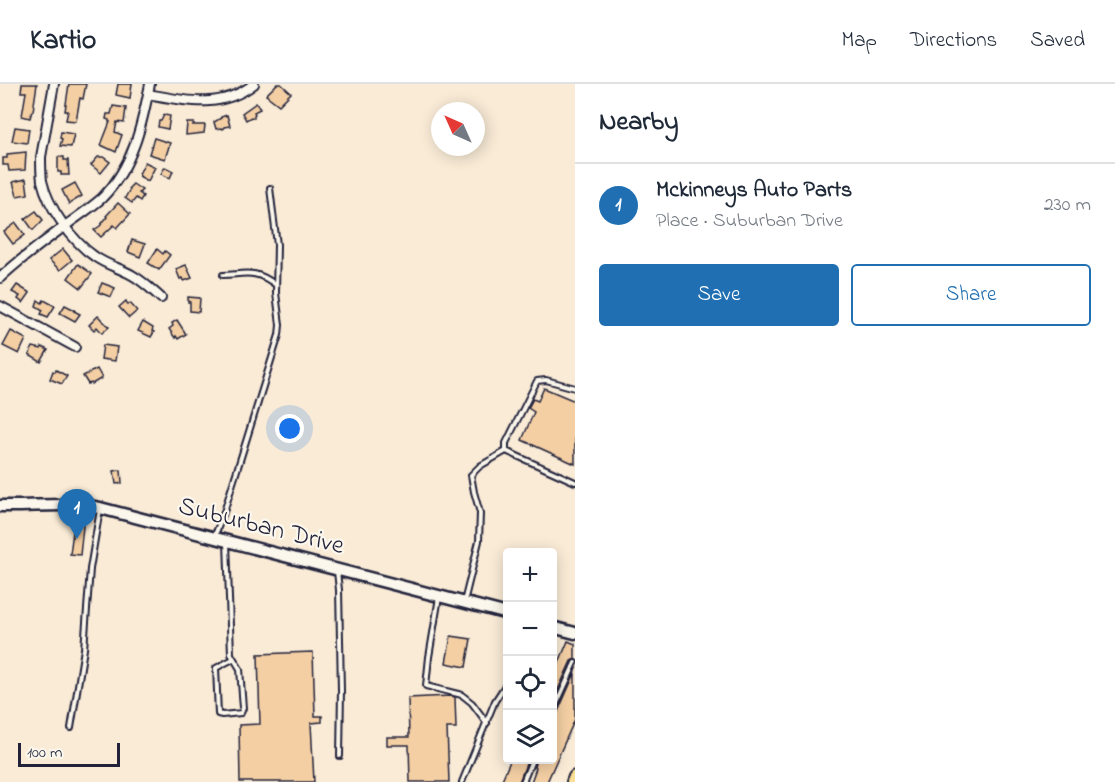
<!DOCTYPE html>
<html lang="en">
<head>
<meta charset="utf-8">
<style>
  body { margin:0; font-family:"Indie Flower",sans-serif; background:#f6f6f7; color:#1f2937 }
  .controls { position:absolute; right:18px; bottom:18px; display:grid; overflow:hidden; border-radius:6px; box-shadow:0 3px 15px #0003 }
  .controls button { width:54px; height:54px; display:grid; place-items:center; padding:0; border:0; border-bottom:2px solid #e0e1e3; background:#fff; color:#1f2937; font:30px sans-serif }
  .compass { position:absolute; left:431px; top:18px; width:54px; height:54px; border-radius:50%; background:#fff; box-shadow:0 3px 15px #0003; rotate:315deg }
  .scale { position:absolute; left:18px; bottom:15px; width:102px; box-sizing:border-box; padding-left:6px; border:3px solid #22223b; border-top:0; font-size:16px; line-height:21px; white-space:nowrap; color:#22223b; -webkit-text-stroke:4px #fbf7ec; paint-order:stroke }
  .you { position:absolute; left:290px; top:345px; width:21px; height:21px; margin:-15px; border:4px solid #fff; border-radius:50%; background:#1a73e8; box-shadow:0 0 0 9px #1a73e833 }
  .badge { display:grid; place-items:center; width:39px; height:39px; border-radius:50%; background:#1f6fb2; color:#fff; font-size:20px; font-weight:700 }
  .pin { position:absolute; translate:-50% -50px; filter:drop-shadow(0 2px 3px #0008) }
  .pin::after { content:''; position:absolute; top:32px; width:21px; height:18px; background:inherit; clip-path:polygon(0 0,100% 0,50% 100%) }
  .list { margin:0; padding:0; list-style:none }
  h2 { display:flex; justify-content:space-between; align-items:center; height:78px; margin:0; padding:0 24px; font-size:26px }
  h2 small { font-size:20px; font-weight:400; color:#747a83 }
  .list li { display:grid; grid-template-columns:39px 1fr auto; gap:18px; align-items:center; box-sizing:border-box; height:84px; padding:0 24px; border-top:2px solid #e0e1e3 }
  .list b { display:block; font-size:22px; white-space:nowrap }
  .list p { margin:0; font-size:20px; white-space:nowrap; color:#747a83 }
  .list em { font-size:20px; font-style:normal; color:#747a83 }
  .actions { display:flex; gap:12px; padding:18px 24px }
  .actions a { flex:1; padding:14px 0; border:2px solid #1f6fb2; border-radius:6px; text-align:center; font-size:21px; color:#1f6fb2 }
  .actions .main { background:#1f6fb2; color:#fff }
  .icon { flex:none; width:33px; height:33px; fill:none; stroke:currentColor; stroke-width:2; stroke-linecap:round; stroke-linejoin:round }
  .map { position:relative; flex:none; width:575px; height:698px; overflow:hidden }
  header { display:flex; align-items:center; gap:36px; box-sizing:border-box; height:84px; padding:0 30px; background:#fff; border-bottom:2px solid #e0e1e3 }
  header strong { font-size:28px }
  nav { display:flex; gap:33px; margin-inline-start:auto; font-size:21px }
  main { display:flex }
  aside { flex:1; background:#fff }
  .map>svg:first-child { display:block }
</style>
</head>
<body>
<header>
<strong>Kartio</strong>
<nav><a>Map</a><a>Directions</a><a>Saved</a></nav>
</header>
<main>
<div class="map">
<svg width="575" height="698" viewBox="0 0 575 698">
  <rect width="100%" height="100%" fill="#f9ebd6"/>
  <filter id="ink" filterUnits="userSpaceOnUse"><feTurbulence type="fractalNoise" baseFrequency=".0167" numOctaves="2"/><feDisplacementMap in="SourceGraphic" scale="12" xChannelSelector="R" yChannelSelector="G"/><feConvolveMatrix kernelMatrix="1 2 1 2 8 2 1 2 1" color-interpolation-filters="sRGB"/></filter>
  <g filter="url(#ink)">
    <!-- building -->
    <g fill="#f4cfa4" stroke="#22223b" stroke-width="1.5">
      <path d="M22,0H37L33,27H32L30,34L22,32L26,8H21Z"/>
      <path d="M69,0H86L83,15L80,14L76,37L66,36L68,27H65Z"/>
      <path d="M118,0H132L130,14L116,11Z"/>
      <path d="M277,0H281L291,9L279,21L266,11Z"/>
      <path d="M256,19L260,25L254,28L255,30L254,31V34L251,33L246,36L242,29Z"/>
      <path d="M113,22L126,24L124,39L117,38L115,48L122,51L116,68L101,61L110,38H109V36L106,35L107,30H111Z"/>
      <path d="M164,31L170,32L168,45L158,43L159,37H161Z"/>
      <path d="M227,31L230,42L224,43L223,45L221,44L216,45L214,38L221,34V33Z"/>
      <path d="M187,39H194L193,41H205L204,49L186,51Z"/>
      <path d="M15,43L29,45L27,59L12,57Z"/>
      <path d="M61,48L74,50L71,63L60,62L62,55L60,54Z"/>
      <path d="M154,54L170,59L165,75L149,70Z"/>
      <path d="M26,68L25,86L9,87L8,81H3V74H7V70Z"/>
      <path d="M58,73H64V76H68L69,91H61V88H58Z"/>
      <path d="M98,73H103L110,78L101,89L91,81Z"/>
      <path d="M145,78L155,83L148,97L139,92L140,91L139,90Z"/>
      <path d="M165,83L173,87L170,94L161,90Z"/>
      <path d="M26,95L28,110L17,112L13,98Z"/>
      <path d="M75,99L82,112L69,120L62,106Z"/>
      <path d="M133,100L142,106L139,109L143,112L140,117L136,114L132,119L125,114L130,105L129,104Z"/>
      <path d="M118,119L130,130L117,144L114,141L101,153L94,146L100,142L107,133L106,132Z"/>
      <path d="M36,127L43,136L33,146L25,135Z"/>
      <path d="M16,139L25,151L13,160L4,148Z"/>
      <path d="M132,156L145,160L140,173L128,168Z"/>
      <path d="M63,165L72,176L60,186L49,176Z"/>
      <path d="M157,165L163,170L165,167L170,171L159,186L148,179Z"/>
      <path d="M78,180L92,190L81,204L68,194Z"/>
      <path d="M186,181L192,194L184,197L183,194L180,195L176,185Z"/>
      <path d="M102,199L115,204L111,213L98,208Z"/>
      <path d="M17,201L30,209L23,219L18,215L20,212L12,208Z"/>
      <path d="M188,213L200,214L199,228L190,227V218H188Z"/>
      <path d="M38,216L42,219L44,216L55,222L48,233L41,230L43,226L36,222Z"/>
      <path d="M126,217L128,221L130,219L137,227L129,234L119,223Z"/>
      <path d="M65,221L75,226L74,227L80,230L75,237L60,229Z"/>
      <path d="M98,232L109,243L102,249L97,243L94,246L89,241Z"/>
      <path d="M177,236L186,250L178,255L176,252L175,254L169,245L173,242L172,239Z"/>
      <path d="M143,238L153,244L152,247L154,248L151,253L138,247Z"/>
      <path d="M11,247L26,255L19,270L3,262Z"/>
      <path d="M103,261L117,263L115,277L101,275Z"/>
      <path d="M33,263L41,265L42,263L48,266L41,278L29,271Z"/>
      <path d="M97,285L102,294L92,300L91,299L88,300L83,292Z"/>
      <path d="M56,286L67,292L62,300L50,295L53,287L55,288Z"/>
      <path d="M544,304L575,317V380L522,356L534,328L528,324L533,315L538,317Z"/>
      <path d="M121,386L122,399L116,400L114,387Z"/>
      <path d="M75,432L84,433L80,471L70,470Z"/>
      <path d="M451,552L471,555L466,583L446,579Z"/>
      <path d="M568,557L575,560V575L571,577L552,619V587L555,588Z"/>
      <path d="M313,568L315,632H322V638L311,639L314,698H240L239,641L260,640L258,570Z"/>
      <path d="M575,589V635L547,698H531L536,684L534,683L536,675H552V634L556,632Z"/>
      <path d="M451,612L455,613L456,644H447L449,698H410L409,661H387V653H409L408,614Z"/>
      <path d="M511,675H528L519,698H501Z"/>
    </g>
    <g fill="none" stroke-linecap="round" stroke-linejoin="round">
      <!-- lane casing -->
      <g stroke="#22223b" stroke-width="8">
        <g id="lane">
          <path d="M223,191C247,190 255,185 276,201"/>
          <path d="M575,304L546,296L537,297L506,359V367L575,398"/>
          <path d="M215,451L224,428L279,251L280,241L276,209L277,161L270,104"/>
          <path d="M227,458L231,570L240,585L243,624L241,629L222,631L218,630L216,584L233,575"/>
          <path d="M337,487L339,506L341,606L340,672"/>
          <path d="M439,513L429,573L426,602L462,611L472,619L487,639"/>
          <path d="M464,518L479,457L480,429L474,408L471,391L480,382L506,367"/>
          <path d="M552,630L575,579"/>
          <path d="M71,644L84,565L90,485L100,425"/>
          <path d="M462,698L495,617L508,597"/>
          <path d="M523,698L532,676"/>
        </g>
      </g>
      <!-- street casing -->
      <g stroke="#22223b" stroke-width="12">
        <g id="street">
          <path d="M54,0L41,73C41,81 41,89 42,97C48,123 72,157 94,172C106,181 120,184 132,191C143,197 152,206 161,214"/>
          <path d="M148,10C186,17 220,26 254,0"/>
          <path d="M0,194C21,174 45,157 69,139C80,131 92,123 102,114C133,83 142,41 150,0"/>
          <path d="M0,222L75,263"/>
        </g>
      </g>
      <!-- secondary casing -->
      <g stroke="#22223b" stroke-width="15">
        <g id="secondary">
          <path d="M0,422C34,423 67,418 100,424L508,530"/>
          <path d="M552,543L575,549"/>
        </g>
      </g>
      <!-- primary casing -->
      <g stroke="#22223b" stroke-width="16">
        <path id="primary" d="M573,698L575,693"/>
      </g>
      <!-- lane -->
      <use href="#lane" stroke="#fbf7ec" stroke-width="4"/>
      <!-- street -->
      <use href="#street" stroke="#fbf7ec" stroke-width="8"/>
      <!-- secondary -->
      <use href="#secondary" stroke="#fbf7ec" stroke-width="10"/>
      <!-- primary -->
      <use href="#primary" stroke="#f9e096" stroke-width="12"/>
    </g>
  </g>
  <g text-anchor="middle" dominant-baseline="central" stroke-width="4.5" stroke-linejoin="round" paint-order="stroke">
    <!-- street labels -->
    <g font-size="26" fill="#22223b" stroke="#fbf7ec">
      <text transform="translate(261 443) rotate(14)">Suburban Drive</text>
    </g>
  </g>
</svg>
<div class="controls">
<button>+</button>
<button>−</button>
<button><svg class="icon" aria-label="locate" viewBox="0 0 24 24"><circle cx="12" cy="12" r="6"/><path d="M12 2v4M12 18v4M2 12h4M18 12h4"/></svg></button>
<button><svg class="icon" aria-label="layers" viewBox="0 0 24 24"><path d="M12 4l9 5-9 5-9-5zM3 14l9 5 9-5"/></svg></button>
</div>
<svg class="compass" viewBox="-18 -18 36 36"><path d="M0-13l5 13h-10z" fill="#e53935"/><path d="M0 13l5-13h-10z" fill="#747a83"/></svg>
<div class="scale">100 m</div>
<div class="you"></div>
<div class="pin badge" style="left:77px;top:455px">1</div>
</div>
<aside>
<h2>Nearby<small></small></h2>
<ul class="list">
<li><span class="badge">1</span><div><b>Mckinneys Auto Parts</b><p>Place · Suburban Drive</p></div><em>230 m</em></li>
</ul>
<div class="actions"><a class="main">Save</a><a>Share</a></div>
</aside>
</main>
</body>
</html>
